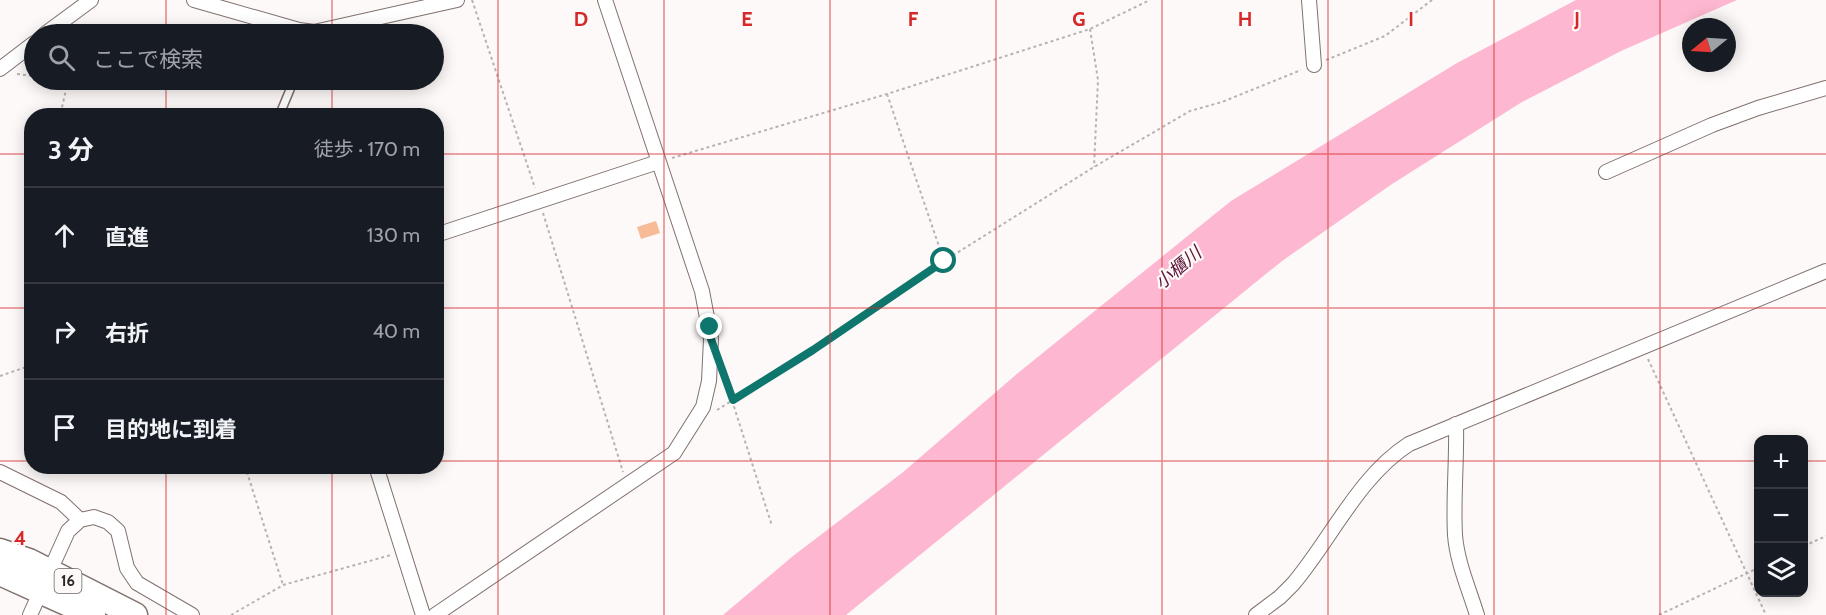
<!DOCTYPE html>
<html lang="ja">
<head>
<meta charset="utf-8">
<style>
  body { margin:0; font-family:Cabin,"Noto Sans JP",sans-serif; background:#242831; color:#f1f3f6 }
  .controls { position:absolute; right:18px; bottom:18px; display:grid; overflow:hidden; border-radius:12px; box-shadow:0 3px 15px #0003 }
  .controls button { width:54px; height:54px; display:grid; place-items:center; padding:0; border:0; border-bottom:2px solid #363941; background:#171b24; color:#f1f3f6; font:30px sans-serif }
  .compass { position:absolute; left:1682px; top:18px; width:54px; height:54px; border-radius:50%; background:#171b24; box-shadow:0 3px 15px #0003; rotate:252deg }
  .stop { position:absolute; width:18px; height:18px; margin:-14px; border:4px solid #0f766e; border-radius:50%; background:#fff }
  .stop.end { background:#0f766e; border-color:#fff; box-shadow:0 2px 6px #0008 }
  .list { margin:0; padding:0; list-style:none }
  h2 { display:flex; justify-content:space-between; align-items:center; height:78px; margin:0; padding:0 24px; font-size:26px }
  h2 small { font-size:20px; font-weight:400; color:#9ea1a6 }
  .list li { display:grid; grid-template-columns:39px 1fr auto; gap:18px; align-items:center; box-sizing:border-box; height:96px; padding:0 24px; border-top:2px solid #363941 }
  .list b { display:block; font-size:22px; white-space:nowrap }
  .list em { font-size:20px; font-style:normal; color:#9ea1a6 }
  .icon { flex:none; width:33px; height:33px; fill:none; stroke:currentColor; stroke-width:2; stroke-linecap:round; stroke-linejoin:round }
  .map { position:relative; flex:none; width:1826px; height:615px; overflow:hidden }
  .search { position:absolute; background:#171b24; box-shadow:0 3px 15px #0003; left:24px; top:24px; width:420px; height:66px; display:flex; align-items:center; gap:15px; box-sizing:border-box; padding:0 21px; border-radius:33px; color:#9ea1a6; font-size:22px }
  .panel { position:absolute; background:#171b24; box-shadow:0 3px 15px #0003; left:24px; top:108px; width:420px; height:366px; border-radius:24px }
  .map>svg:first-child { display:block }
</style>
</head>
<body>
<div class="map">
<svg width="1826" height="615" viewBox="0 0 1826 615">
  <rect width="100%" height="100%" fill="#fcf9f8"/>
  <!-- water -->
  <path fill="#fdb7d0" d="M1576,0H1737L1621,51L1522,102L1392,184L1282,261L846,615H723L793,556L902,473L1018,373L1231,201L1457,63Z"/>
  <!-- building -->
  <path fill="#f8bb97" d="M656,221L660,233L641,239L637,227Z"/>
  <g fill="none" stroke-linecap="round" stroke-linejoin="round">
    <!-- lane casing -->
    <g stroke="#81716d" stroke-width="10">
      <path id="lane" d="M279,116L294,80"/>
    </g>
    <!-- street casing -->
    <g stroke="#81716d" stroke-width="16">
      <g id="street">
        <path d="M194,0L299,30L314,32L457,0"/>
        <path d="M1309,0L1314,65"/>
        <path d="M45,34L91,0"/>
        <path d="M0,69L34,43"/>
        <path d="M1606,172L1712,125L1758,108L1826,88"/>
        <path d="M436,235L658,162"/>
        <path d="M1456,424C1457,461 1453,498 1455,535C1457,562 1469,589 1477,615"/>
        <path d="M376,466L423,615"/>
        <path d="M0,472L61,502L80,520"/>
        <path d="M30,615L68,531L80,520L94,517L108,522L118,531L127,568L137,583L192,615"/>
        <path d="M435,615L674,453L703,407L709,381L711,339L702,291L605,0"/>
        <path d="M1256,615L1280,597L1293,584C1331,539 1359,476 1409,444L1826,271"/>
      </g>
    </g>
    <!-- highway casing -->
    <g stroke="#81716d" stroke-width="27">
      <g id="highway">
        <path d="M0,551L29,561L135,615"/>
        <path d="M0,573L93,615"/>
      </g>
    </g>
    <!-- path -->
    <g stroke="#b8b3b2" stroke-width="2" stroke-dasharray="3 3" stroke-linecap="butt">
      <path d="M472,0L535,188"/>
      <path d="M1090,29L1098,80L1094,167"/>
      <path d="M1326,60L1385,36L1432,0"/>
      <path d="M17,74L34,76"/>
      <path d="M56,80L68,81L60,116"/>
      <path d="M887,94L944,261"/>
      <path d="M672,158L887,94L1090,29L1150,0"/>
      <path d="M543,213L623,472"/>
      <path d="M1648,359L1766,615"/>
      <path d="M723,372L772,526"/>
      <path d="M0,376L32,365"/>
      <path d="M717,410L813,350L944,261L1094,167L1190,111L1222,102L1301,70"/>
      <path d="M245,466L283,585"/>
      <path d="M1804,546L1826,536"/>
      <path d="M231,615L283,585L391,555"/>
      <path d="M1659,615L1758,568"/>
    </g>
    <!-- lane -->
    <use href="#lane" stroke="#fff" stroke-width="7"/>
    <!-- street -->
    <use href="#street" stroke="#fff" stroke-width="14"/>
    <!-- highway -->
    <use href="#highway" stroke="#fff" stroke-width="24"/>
  </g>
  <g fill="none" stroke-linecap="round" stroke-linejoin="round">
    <!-- route -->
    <path stroke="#0f766e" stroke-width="8" d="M710,327L711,339L733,400L813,350L944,261"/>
  </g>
  <!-- grid -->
  <path fill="none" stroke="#d62828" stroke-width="1.5" stroke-opacity="0.55" d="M166,0V34M332,0V34M498,0V615M664,0V615M830,0V615M996,0V615M1162,0V615M1328,0V615M1494,0V615M1660,0V615M166,80V116M332,80V116M0,154H32M436,154H1826M0,308H32M436,308H1826M0,461H32M436,461H1758M1804,461H1826M166,466V615M332,466V615"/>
  <g text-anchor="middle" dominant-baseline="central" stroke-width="4.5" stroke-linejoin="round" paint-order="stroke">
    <!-- shield labels -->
    <rect fill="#fcf9f8" stroke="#6a6563" stroke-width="1.5" x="54.5" y="569" width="27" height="24" rx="4.5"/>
    <g font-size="15" font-weight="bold" fill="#2c2523">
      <text x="68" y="581">16</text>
    </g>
    <!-- water labels -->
    <g font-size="18" font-style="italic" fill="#5b1135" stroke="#fcf9f8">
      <text transform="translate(1178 268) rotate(-40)">小櫃川</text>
    </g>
  </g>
  <g font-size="20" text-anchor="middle" font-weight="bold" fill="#d62828" stroke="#fcf9f8" stroke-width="4.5" stroke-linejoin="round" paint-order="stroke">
    <text x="581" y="26">D</text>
    <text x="747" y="26">E</text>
    <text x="913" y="26">F</text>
    <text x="1079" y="26">G</text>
    <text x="1245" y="26">H</text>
    <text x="1411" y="26">I</text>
    <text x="1577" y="26">J</text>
    <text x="20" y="545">4</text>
  </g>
</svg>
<div class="controls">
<button>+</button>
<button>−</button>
<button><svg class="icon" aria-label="layers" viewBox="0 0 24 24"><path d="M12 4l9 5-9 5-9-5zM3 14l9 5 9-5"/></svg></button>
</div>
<svg class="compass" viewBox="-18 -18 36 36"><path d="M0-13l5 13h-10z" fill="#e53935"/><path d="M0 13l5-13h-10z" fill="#9ea1a6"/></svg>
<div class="stop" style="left:944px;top:261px"></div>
<div class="stop end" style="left:710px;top:327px"></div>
<div class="search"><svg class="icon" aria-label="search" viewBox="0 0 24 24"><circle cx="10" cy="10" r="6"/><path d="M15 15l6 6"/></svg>ここで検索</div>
<section class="panel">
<h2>3 分<small>徒歩 · 170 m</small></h2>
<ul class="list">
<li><svg class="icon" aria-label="ahead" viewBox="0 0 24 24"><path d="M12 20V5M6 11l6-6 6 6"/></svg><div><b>直進</b></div><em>130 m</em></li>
<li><svg class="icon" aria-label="right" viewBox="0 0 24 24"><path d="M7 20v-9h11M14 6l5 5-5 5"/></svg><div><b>右折</b></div><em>40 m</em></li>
<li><svg class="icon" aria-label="arrive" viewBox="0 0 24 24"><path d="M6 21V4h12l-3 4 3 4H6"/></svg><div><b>目的地に到着</b></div></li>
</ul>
</section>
</div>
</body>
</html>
